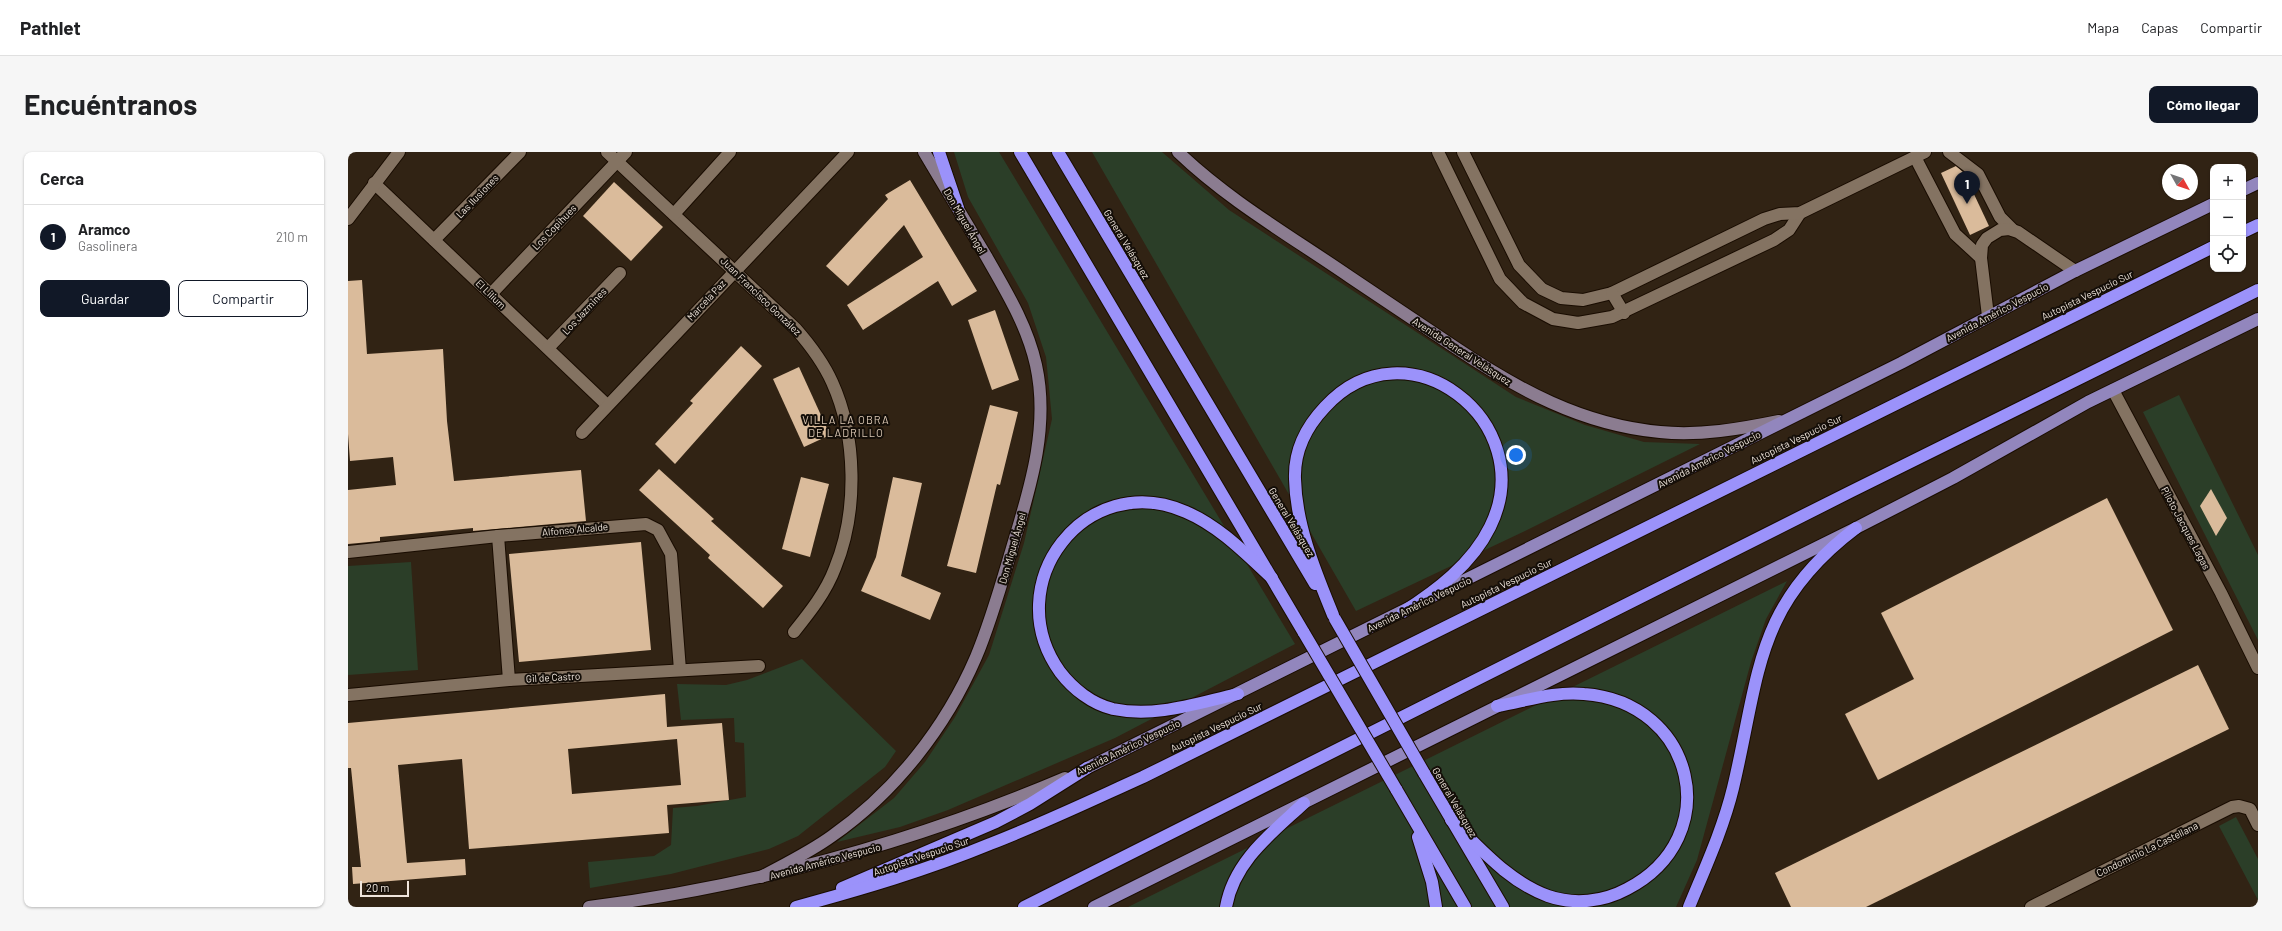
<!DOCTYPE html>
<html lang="es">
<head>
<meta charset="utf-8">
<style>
  body { margin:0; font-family:Barlow,sans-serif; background:#f6f6f6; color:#202124 }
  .controls { position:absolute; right:12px; top:12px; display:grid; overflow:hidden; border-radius:8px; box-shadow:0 1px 3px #0004 }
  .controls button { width:36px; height:36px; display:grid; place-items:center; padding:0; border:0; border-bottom:1px solid #e0e0e0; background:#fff; color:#202124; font:20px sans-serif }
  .compass { position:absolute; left:1814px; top:12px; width:36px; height:36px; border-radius:50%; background:#fff; box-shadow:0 1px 3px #0004; rotate:130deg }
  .scale { position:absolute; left:12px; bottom:10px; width:49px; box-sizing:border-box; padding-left:4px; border:2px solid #efe5dc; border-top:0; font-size:11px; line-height:14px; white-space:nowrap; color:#efe5dc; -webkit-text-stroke:3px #140e08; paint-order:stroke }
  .you { position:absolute; left:1168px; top:303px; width:14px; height:14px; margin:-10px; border:3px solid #fff; border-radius:50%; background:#1a73e8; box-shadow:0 0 0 6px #1a73e833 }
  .badge { display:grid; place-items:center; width:26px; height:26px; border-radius:50%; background:#111827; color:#fff; font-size:13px; font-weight:700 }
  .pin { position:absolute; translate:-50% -33px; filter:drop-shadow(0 1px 2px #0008) }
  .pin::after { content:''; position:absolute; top:21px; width:14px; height:12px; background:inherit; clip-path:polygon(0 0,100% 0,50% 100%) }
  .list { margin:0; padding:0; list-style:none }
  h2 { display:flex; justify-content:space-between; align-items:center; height:52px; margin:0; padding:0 16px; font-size:17px }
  h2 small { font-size:13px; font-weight:400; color:#757577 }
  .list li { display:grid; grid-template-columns:26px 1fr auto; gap:12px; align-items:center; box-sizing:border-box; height:64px; padding:0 16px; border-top:1px solid #e0e0e0 }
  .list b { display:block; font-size:15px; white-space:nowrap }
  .list p { margin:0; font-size:13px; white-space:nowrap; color:#757577 }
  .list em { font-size:13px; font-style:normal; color:#757577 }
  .actions { display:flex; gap:8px; padding:12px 16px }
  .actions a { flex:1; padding:9px 0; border:1px solid #111827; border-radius:8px; text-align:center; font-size:14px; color:#111827 }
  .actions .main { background:#111827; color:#fff }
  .icon { flex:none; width:22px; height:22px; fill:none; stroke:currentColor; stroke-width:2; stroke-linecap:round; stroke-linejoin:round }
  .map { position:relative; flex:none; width:1910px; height:755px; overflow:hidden; border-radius:8px }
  header { display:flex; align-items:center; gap:24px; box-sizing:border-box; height:56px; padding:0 20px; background:#fff; border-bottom:1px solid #e0e0e0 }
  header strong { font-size:19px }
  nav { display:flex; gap:22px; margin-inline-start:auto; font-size:14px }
  .intro { display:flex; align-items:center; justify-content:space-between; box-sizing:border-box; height:96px; padding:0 24px }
  h1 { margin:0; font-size:28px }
  .button { padding:10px 18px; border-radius:8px; background:#111827; color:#fff; font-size:14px; font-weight:700 }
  main { display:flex; gap:24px; padding:0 24px }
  aside { flex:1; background:#fff; border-radius:8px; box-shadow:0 1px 3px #0004 }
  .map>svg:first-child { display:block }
</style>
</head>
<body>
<header>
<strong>Pathlet</strong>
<nav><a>Mapa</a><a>Capas</a><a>Compartir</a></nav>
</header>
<div class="intro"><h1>Encuéntranos</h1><a class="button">Cómo llegar</a></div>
<main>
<aside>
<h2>Cerca<small></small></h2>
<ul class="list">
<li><span class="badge">1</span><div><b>Aramco</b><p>Gasolinera</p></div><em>210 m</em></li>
</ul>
<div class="actions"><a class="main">Guardar</a><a>Compartir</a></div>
</aside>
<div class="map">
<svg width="1910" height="755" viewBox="0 0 1910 755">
  <rect width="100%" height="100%" fill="#312314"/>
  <!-- green -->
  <g fill="#2b3e28">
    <path d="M606,0H651L947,492L767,586L600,658L552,675L489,690L546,646L577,610L607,565L641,503L676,391L704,267L698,205L680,151L620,45Z"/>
    <path d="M744,0H814L881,58L1168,245L1237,273L1296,290L1352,292L1177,379L1008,459Z"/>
    <path d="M1831,243L1910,403V488L1795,260Z"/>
    <path d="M63,410L70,518L0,523V414Z"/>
    <path d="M1439,429L1418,467L1403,510L1349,708L1328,755H780Z"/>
    <path d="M454,507L548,599L537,615L450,684L421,697L323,722L242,736L240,710L306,704L323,693L325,656L349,654L398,645L396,591L387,590L386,566L333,568L329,532L378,533L399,528Z"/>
    <path d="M1888,665L1910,707V748L1871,674Z"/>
  </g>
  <!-- building -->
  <g fill="#dabb9b" fill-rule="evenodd">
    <path d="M1608,14L1616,21L1641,74L1622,83L1593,21Z"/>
    <path d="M562,28L629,139L604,154L590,129L515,178L499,153L575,105L556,73L500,134L478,114L540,47L537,43Z"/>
    <path d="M266,30L315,75L283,109L235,64Z"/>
    <path d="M14,128L19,202L95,197L99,269L106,329L233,318L238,369L125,379V376L32,385V389L0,392V338L48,333L45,305L2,309L0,282V129Z"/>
    <path d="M647,158L671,228L644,238L620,168Z"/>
    <path d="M393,194L414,214L327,312L307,292L345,251L342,249Z"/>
    <path d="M451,215L482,283L456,295L425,227Z"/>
    <path d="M642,253L670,260L652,333L649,332L628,421L599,414Z"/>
    <path d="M311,317L366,367L363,369L435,434L415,456L360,406L362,403L291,338Z"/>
    <path d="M453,325L481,332L462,405L434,397Z"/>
    <path d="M545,325L574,331L553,424L593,441L582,468L513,439L528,405Z"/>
    <path d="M1863,337L1879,366L1868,384L1852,354Z"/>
    <path d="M1759,346L1825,478L1530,628L1497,562L1566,527L1533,461Z"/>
    <path d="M293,390L303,498L171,510L161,402Z"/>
    <path d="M1850,513L1881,577L1518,755H1443L1427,721Z"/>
    <path d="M317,542L319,575L374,571L381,648L319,653L321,681L121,697L114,607L50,613L59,711L117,707L118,723L5,732L4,715H13L3,616H0V571ZM329,587L333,633L224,642L220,597Z"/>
  </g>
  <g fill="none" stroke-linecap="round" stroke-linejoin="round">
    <!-- street casing -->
    <g stroke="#190c01" stroke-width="14">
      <g id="street">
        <path d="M259,0L448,177C462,193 475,210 484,230C509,285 510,360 487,416C478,440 462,460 446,480"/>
        <path d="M1090,0L1152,127L1175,151L1205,167L1230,171L1264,165L1426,88L1441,78L1452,61"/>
        <path d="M1115,0L1171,113L1194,137L1213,146L1235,148L1264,141L1416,67L1432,62L1452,61L1577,0"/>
        <path d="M1601,0L1630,22L1652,65L1665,78"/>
        <path d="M1567,5L1607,82L1633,106"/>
        <path d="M26,31L259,253"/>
        <path d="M326,62L382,0"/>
        <path d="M0,67L51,0"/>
        <path d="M86,88L172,0"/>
        <path d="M1264,141L1276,161"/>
        <path d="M143,142L278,0"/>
        <path d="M1640,164L1633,106L1634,93L1639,86L1652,78L1661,77L1670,80L1727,119"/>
        <path d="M200,196L272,121"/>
        <path d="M1765,238L1873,441L1910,516"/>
        <path d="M234,281L500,0"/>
        <path d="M150,384L161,528"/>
        <path d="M0,400L150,384L298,372L310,378L323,402L332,518"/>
        <path d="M0,543L161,528L411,514"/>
        <path d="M1683,755L1884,655L1891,654L1902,657L1910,673"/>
      </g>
    </g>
    <!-- secondary casing -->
    <g stroke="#190c01" stroke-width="14">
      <g id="secondary">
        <path d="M830,0C881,49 944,85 1002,125C1036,148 1071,171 1105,194C1169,237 1234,273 1312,280C1352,284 1392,277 1431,269"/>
        <path d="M413,725C437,712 462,700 484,684C547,640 598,575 628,505C644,467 655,426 667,386C684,330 701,272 688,213C679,173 658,139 638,104C617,69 597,35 576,0"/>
        <path d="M241,755C406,734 564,691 717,626"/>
      </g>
    </g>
    <!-- primary casing -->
    <g stroke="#190c01" stroke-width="14">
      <g id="primary">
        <path d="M1895,38L1910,31"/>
        <path d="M739,616L1553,211L1727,119L1865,52"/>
        <path d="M746,755L1508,376L1605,326L1740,250L1910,167"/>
      </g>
    </g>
    <!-- highway casing -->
    <g stroke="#190c01" stroke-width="14">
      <g id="highway">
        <path d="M591,0L610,56"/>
        <path d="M672,0L956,481"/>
        <path d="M710,0L967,432"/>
        <path d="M1895,80L1910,73"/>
        <path d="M985,463C968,421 948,374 947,327C946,299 958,275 977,255C1058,166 1194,270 1142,375C1124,412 1088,439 1055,460"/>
        <path d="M890,542C849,551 808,566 765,557C744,552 725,537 712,520C649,432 738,316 838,360C871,374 898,402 924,426"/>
        <path d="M1076,621L1155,755"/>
        <path d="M1048,637L1117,755"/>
        <path d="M1103,668C1132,696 1161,730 1200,744C1226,753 1255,750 1279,737C1379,685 1347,550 1236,542C1207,539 1178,549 1149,554"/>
        <path d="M1070,685L1084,730L1088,755"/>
        <path d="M494,736L648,670L682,652L739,616"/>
        <path d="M448,755C514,737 579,718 642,692C694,672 744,648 795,625L1865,95"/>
        <path d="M676,755L1502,340L1910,138"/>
        <path d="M878,755C886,709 924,681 956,651"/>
        <path d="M1341,755C1357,716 1375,677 1385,636C1412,523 1406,453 1508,376"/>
      </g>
    </g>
    <!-- street -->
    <use href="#street" stroke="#847362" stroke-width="12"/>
    <!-- secondary -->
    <use href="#secondary" stroke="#8b7c90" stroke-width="12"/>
    <!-- primary -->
    <use href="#primary" stroke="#9286bd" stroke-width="12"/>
    <!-- highway -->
    <use href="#highway" stroke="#9b92fa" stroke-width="12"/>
    <!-- highway-bridge casing -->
    <g stroke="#190c01" stroke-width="14" stroke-linecap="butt">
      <g id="highway-bridge">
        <path d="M987,467L1076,621"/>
        <path d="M956,481L1048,637"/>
      </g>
    </g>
    <!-- highway-bridge -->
    <use href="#highway-bridge" stroke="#9b92fa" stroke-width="12"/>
  </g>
  <g text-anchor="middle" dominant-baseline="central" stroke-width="4" stroke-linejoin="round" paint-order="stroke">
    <!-- street labels -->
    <g font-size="10" fill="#efe5dc" stroke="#140e08">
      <text transform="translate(129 44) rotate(-46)">Las Ilusiones</text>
      <text transform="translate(617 69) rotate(60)">Don Miguel Ángel</text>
      <text transform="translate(206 75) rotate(-46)">Los Copihues</text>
      <text transform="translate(779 92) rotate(59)">General Velásquez</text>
      <text transform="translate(143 142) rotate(44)">El Lilium</text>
      <text transform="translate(1739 143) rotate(-26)">Autopista Vespucio Sur</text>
      <text transform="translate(413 144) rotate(44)">Juan Francisco González</text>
      <text transform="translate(358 148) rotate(-47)">Marcela Paz</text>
      <text transform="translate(236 159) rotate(-47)">Los Jazmines</text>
      <text transform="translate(1649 160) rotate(-28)">Avenida Américo Vespucio</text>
      <text transform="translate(1114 199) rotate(33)">Avenida General Velásquez</text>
      <text transform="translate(1448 287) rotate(-26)">Autopista Vespucio Sur</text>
      <text transform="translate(1361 307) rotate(-27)">Avenida Américo Vespucio</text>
      <text transform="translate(944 370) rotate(59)">General Velásquez</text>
      <text transform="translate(1838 376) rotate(62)">Piloto Jacques Lagas</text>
      <text transform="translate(227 377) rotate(-5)">Alfonso Alcalde</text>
      <text transform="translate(664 396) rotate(-74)">Don Miguel Ángel</text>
      <text transform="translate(1158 431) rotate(-26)">Autopista Vespucio Sur</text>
      <text transform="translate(1071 452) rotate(-26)">Avenida Américo Vespucio</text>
      <text transform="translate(205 525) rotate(-3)">Gil de Castro</text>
      <text transform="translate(868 575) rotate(-26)">Autopista Vespucio Sur</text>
      <text transform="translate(780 595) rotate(-26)">Avenida Américo Vespucio</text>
      <text transform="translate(1107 650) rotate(60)">General Velásquez</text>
      <text transform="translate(1799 697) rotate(-26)">Condominio La Castellana</text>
      <text transform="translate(573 704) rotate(-19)">Autopista Vespucio Sur</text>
      <text transform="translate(477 709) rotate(-15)">Avenida Américo Vespucio</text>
    </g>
    <!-- neighbourhood labels -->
    <g font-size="11" letter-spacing="1" fill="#d7c4b1" stroke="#140e08">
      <text x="498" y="267">VILLA LA OBRA<tspan x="498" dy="13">DE LADRILLO</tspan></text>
    </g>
  </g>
</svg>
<div class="controls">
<button>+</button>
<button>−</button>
<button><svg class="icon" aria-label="locate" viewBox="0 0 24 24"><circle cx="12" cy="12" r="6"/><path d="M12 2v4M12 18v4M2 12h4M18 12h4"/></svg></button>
</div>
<svg class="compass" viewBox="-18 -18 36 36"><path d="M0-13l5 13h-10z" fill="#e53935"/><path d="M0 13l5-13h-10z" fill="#757577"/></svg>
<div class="scale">20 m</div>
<div class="you"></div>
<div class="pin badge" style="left:1619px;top:52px">1</div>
</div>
</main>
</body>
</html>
